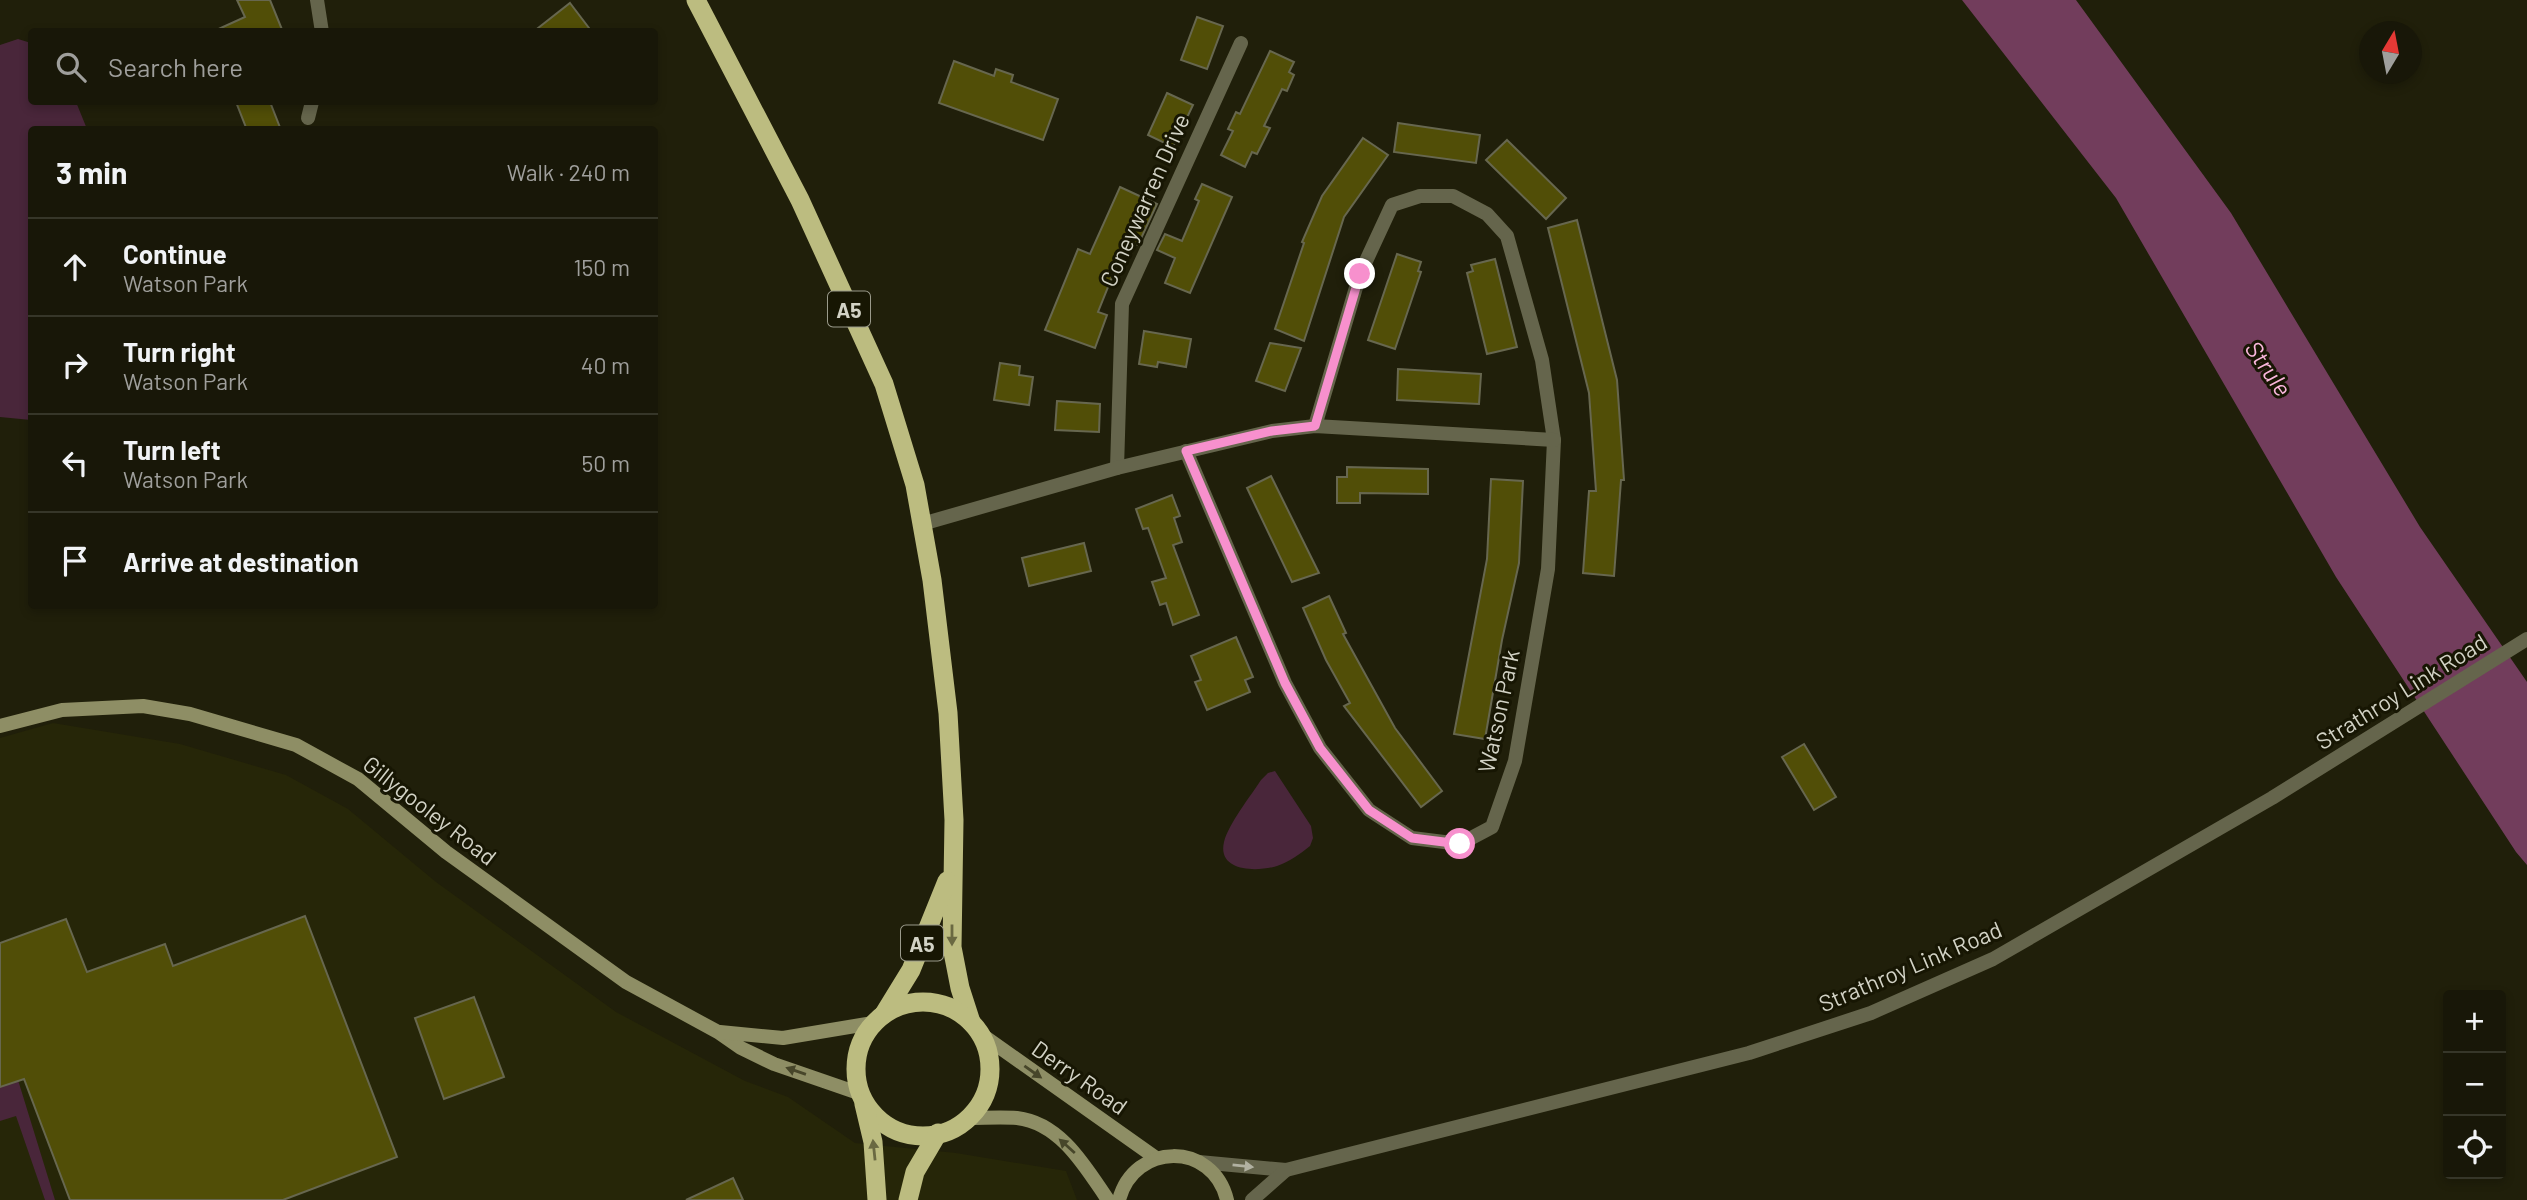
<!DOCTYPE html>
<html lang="en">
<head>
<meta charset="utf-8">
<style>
  body { margin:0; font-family:Barlow,sans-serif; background:#212012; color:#f1f3f6 }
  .controls { position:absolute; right:21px; bottom:21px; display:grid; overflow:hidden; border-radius:7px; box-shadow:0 4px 10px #0003 }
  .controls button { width:63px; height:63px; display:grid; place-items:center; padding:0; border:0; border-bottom:2px solid #363629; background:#181708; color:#f1f3f6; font:35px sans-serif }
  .compass { position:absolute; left:2359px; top:21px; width:63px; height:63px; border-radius:50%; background:#181708; box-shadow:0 4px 10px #0003; rotate:10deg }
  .stop { position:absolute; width:21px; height:21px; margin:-16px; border:5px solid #f790cd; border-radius:50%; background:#fff }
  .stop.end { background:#f790cd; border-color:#fff; box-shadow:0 2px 7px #0008 }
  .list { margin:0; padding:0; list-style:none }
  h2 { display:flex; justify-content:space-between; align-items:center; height:91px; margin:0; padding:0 28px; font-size:30px }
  h2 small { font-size:23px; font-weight:400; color:#9f9f9c }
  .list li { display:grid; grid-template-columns:46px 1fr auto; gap:21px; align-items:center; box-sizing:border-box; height:98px; padding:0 28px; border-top:2px solid #363629 }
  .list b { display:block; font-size:26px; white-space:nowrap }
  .list p { margin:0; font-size:23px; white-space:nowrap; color:#9f9f9c }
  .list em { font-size:23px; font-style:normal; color:#9f9f9c }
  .icon { flex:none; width:38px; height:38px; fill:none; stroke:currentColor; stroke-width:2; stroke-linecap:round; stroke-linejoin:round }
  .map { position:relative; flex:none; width:2527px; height:1200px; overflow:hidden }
  .search { position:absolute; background:#181708; box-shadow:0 4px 10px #0003; left:28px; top:28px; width:630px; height:77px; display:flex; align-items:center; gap:18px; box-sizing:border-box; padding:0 24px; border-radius:7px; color:#9f9f9c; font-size:26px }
  .panel { position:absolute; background:#181708; box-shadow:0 4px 10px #0003; left:28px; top:126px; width:630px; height:483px; border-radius:7px }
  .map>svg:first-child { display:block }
</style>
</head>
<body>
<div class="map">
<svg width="2527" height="1200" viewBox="0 0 2527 1200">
  <rect width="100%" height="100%" fill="#201f0a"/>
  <!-- built -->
  <path fill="#262608" d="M53,723L180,744L286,775L348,809L436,882L616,1012L745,1081L788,1097L855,1143L956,1153L1066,1171L1077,1200H0V738Z"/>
  <!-- green -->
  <g fill="#49263a">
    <path d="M18,39L31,43L32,102H76L87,129L32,130L31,420L0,417V45Z"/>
    <path d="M1275,771L1311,826L1313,838L1310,846C1300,854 1289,862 1277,866C1257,872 1217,872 1224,842C1229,823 1250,797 1261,780L1268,773Z"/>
    <path d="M18,1080L55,1200H45L16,1116L0,1121V1087Z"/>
  </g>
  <!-- water -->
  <path fill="#723d5c" d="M1962,0H2076L2231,213L2420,527L2527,682V865L2516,852L2336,577L2116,198Z"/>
  <!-- building -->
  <g fill="#514e07" stroke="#67674f" stroke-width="2">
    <path d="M237,0H270L283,32H212L245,17Z"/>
    <path d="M570,3L592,32H533Z"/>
    <path d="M1197,17L1223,26L1207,69L1181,60Z"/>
    <path d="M1270,51L1294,62L1289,72L1294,75L1287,91L1282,89L1264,126L1270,128L1257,154L1252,152L1245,167L1221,155L1233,131L1228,129L1236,112L1240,114Z"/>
    <path d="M954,61L994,76L996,69L1013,75L1011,82L1058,99L1043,140L939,103Z"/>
    <path d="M1167,93L1193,105L1173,147L1148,135Z"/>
    <path d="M236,102H270L281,130H247Z"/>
    <path d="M1398,123L1480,135L1476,163L1394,152Z"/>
    <path d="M1363,138L1388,155L1344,217L1304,341L1275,329L1304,243L1302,242L1322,196Z"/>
    <path d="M1507,140L1566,198L1546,219L1486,160Z"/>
    <path d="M1202,184L1232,197L1190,293L1165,283L1175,258L1157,250L1165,234L1182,241L1199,201L1195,199Z"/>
    <path d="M1120,187L1157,204L1138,245L1127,240L1098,312L1107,315L1095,348L1045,330L1078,249L1090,254Z"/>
    <path d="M1577,220L1617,380L1624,480H1621L1614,576L1583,573L1589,491H1596L1589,393L1548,228Z"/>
    <path d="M1397,254L1421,262L1418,271L1421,272L1395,349L1368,340Z"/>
    <path d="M1495,259L1517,347L1487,354L1467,273L1473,271L1471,265Z"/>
    <path d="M1144,331L1191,339L1186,367L1158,362L1157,367L1139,364Z"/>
    <path d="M1270,343L1301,348L1285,391L1256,381Z"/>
    <path d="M1000,363L1020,366L1019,375L1033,377L1029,405L994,400Z"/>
    <path d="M1398,369L1481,374L1479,404L1397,400Z"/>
    <path d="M1057,401L1100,404L1099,432L1055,430Z"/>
    <path d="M1347,467L1428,469V494L1360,493V503H1337V477H1347Z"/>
    <path d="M1271,476L1319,573L1292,582L1247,488Z"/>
    <path d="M1491,479L1523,481L1519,563L1502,640L1485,739L1454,734L1487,559Z"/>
    <path d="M1172,495L1180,516L1174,518L1182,542L1173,545L1199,615L1173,625L1166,603L1160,605L1152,582L1166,578L1148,528L1143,529L1136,509Z"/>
    <path d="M1084,543L1091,571L1029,586L1022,558Z"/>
    <path d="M1329,596L1346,633L1343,634L1395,728L1442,791L1421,807L1344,706L1350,703L1326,660L1303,608Z"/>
    <path d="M1236,637L1253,677L1245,680L1250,692L1207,710L1195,682L1201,680L1191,656Z"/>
    <path d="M1804,744L1836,797L1814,810L1782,757Z"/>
    <path d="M305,916L397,1157L283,1200H70L24,1079L0,1087V943L66,919L87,972L165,944L173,966Z"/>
    <path d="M474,997L504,1077L444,1099L415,1018Z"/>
    <path d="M733,1178L743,1200H686Z"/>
  </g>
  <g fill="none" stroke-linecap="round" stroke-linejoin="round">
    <!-- minor -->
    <g stroke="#65654c" stroke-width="14">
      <path d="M317,0L322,32"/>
      <path d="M308,118L312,102"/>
      <path d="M1186,451L1285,683L1320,748L1369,810L1412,838L1460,844L1492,827L1515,761L1548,569L1554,440L1542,360L1507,236L1487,214L1453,196H1420L1392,205L1360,274L1315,426"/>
      <path d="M1117,468L1122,304L1241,43"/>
      <path d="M922,524L1117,468L1272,431L1315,426L1554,440"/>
    </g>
    <!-- tertiary -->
    <g stroke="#65654c" stroke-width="14">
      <path d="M1199,1162L1286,1170L1749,1053L1871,1013L1993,959L2272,798L2527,639"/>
      <path d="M1252,1200L1286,1170"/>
    </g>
    <!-- secondary -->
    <g stroke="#8e8e65" stroke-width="14">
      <path d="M0,726L62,710L143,706L190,714L296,745L358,779L446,852L626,982L718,1032L741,1048L774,1064L861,1094"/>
      <path d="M720,1032L783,1038L873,1023"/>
      <path d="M978,1032L1156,1158"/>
      <path d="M968,1118C984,1118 1001,1117 1017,1118C1061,1123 1086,1168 1108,1200"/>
      <path d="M1119,1200C1134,1142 1213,1141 1227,1200"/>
    </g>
    <!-- trunk -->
    <g stroke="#bcbc80" stroke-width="19">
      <path d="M696,0L800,200L884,384L915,485L932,580L948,713L954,820L952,947L960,988L971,1022"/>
      <circle cx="923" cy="1069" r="67"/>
      <path d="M884,1014L911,970L947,881"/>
      <path d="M864,1104L873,1142L877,1200"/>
      <path d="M908,1200L915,1172L938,1133"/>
    </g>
  </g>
  <!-- one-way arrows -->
  <defs><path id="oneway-solid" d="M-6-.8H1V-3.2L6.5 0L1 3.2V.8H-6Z" transform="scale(1.75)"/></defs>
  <g fill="#6a6942">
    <use href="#oneway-solid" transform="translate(952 935) rotate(90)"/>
    <use href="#oneway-solid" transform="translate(874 1150) rotate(-96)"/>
  </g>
  <g fill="#47462a">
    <use href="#oneway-solid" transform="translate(796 1071) rotate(-161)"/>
    <use href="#oneway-solid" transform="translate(1033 1072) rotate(35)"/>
    <use href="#oneway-solid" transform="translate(1067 1146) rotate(-138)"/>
  </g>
  <use fill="#b1b1a1" href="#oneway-solid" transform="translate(1243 1166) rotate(6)"/>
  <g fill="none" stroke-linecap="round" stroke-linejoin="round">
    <!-- route -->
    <path stroke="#f790cd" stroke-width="9" d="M1360,274L1315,426L1272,431L1186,451L1285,683L1320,748L1369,810L1412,838L1460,844"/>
  </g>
  <g text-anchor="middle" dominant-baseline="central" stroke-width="6" stroke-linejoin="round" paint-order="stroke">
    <!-- shield labels -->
    <g fill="#171603" stroke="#9a9a8b" stroke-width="2">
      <rect x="828" y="291.5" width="42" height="35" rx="5"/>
      <rect x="901" y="925.5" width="42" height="35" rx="5"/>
    </g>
    <g font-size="21" font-weight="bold" fill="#d2d2c5">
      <text x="849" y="309">A5</text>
      <text x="922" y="943">A5</text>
    </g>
    <!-- street labels -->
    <g font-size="23" fill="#d2d2c5" stroke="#171603">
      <text transform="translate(1144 200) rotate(-66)">Coneywarren Drive</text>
      <text transform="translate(2401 691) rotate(-32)">Strathroy Link Road</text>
      <text transform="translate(1498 711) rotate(-78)">Watson Park</text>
      <text transform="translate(430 810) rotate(38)">Gillygooley Road</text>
      <text transform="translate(1910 966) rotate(-23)">Strathroy Link Road</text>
      <text transform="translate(1080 1077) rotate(35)">Derry Road</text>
    </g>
    <!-- water labels -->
    <g font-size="24" font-style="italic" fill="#fab6dc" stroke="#171603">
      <text transform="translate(2269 368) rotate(55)">Strule</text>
    </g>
  </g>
</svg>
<div class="controls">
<button>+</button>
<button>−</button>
<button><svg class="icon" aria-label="locate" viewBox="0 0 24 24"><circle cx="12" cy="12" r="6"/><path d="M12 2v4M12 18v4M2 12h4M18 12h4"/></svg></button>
</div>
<svg class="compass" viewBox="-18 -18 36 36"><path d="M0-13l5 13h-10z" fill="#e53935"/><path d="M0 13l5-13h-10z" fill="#9f9f9c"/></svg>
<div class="stop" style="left:1460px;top:844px"></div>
<div class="stop end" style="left:1360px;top:274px"></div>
<div class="search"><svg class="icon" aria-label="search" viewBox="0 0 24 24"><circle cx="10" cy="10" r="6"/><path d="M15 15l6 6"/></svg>Search here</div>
<section class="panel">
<h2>3 min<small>Walk · 240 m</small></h2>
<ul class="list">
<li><svg class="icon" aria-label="ahead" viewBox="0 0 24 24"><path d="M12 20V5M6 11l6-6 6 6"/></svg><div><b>Continue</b><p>Watson Park</p></div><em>150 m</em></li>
<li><svg class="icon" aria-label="right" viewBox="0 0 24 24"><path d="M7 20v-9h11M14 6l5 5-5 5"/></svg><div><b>Turn right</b><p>Watson Park</p></div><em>40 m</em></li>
<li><svg class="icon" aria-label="left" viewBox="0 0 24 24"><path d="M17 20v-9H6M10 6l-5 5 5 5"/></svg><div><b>Turn left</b><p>Watson Park</p></div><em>50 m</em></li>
<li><svg class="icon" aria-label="arrive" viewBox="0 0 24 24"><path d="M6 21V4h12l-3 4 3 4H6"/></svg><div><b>Arrive at destination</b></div></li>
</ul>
</section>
</div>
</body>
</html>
